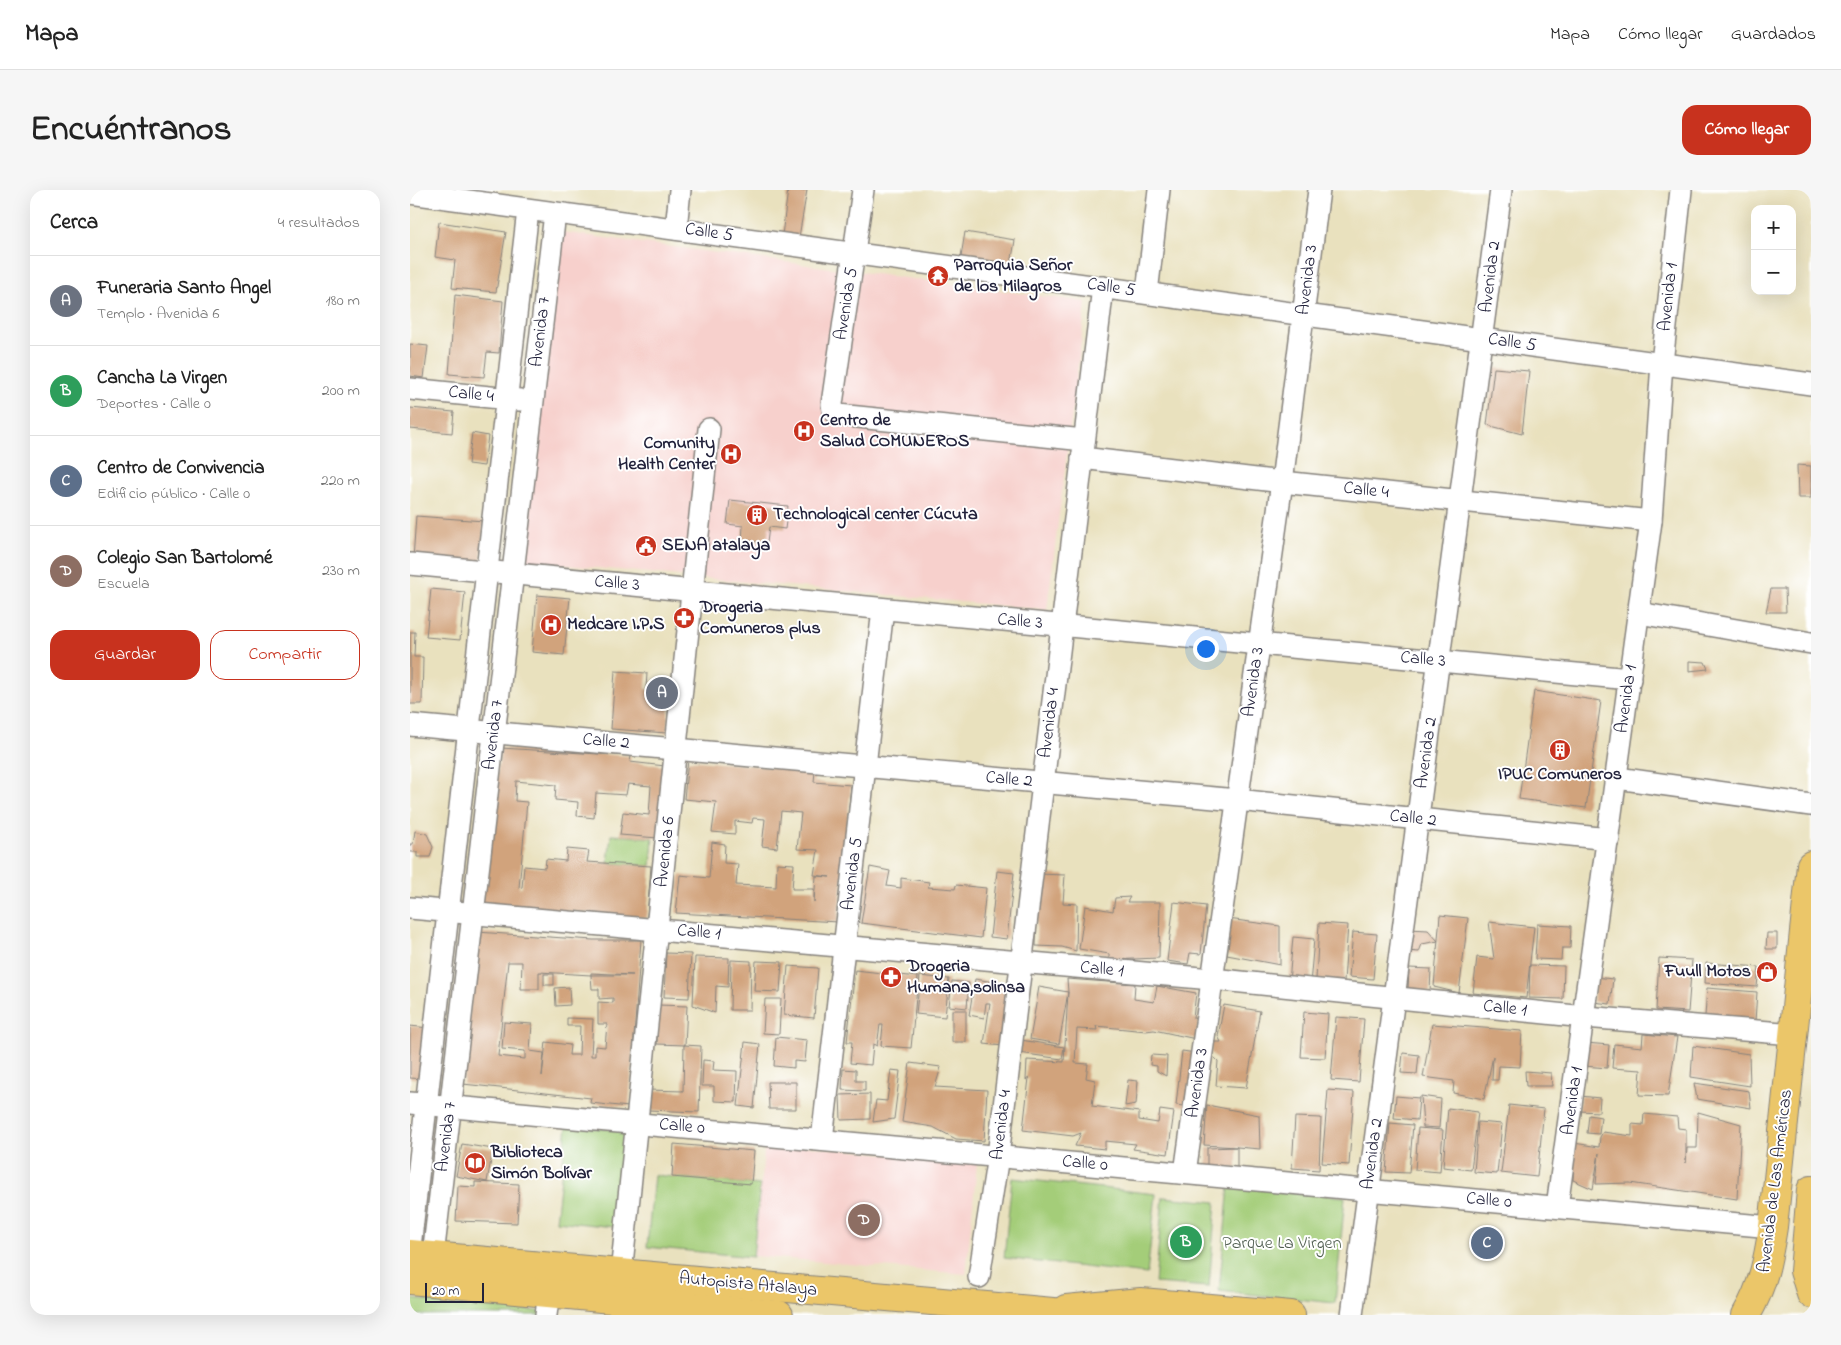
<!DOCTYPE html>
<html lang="es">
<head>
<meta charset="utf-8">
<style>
  body { margin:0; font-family:"Indie Flower",sans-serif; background:#f6f6f6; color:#222 }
  .controls { position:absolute; right:15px; top:15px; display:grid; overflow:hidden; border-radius:10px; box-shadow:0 5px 20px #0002 }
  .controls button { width:45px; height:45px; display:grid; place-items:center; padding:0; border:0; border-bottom:1px solid #e0e0e0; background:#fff; color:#222; font:25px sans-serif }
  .scale { position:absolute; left:15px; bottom:12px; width:59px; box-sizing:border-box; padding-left:5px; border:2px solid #22223b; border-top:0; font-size:14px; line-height:18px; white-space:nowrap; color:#22223b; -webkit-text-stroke:4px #fff; paint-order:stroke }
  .you { position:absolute; left:795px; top:458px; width:18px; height:18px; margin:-12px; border:4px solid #fff; border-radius:50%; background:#1a73e8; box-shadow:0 0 0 8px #1a73e833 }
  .badge { display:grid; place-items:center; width:32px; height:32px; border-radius:50%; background:#c8321e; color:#fff; font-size:16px; font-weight:700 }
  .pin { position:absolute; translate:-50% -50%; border:2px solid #fff; box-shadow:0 1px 5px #0006 }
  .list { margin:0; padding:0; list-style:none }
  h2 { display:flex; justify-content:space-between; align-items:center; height:65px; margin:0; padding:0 20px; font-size:21px }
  h2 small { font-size:16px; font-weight:400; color:#767676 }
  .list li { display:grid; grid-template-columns:32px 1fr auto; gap:15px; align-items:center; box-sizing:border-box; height:90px; padding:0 20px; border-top:1px solid #e0e0e0 }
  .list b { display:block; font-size:19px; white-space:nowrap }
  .list p { margin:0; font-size:16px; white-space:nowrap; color:#767676 }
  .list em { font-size:16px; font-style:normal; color:#767676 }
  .actions { display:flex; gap:10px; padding:15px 20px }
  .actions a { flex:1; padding:11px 0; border:1px solid #c8321e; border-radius:15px; text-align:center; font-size:18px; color:#c8321e }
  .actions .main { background:#c8321e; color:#fff }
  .map { position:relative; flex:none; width:1401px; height:1125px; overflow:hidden; border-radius:15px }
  header { display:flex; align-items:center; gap:30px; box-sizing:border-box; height:70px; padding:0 25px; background:#fff; border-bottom:1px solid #e0e0e0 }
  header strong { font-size:24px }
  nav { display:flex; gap:28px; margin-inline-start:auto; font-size:18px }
  .intro { display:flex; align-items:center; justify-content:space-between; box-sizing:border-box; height:120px; padding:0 30px }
  h1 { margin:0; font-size:35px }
  .button { padding:12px 22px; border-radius:15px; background:#c8321e; color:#fff; font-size:18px; font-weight:700 }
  main { display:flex; gap:30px; padding:0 30px }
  aside { flex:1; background:#fff; border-radius:15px; box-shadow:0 5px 20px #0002 }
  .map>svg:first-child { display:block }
</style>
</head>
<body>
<header>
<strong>Mapa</strong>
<nav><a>Mapa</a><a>Cómo llegar</a><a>Guardados</a></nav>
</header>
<div class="intro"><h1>Encuéntranos</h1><a class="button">Cómo llegar</a></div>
<main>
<aside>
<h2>Cerca<small>4 resultados</small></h2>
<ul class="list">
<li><span class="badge" style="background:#6b7280">A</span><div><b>Funeraria Santo Angel</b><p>Templo · Avenida 6</p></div><em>180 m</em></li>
<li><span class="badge" style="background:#2e9e5b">B</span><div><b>Cancha La Virgen</b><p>Deportes · Calle 0</p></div><em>200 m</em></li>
<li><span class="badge" style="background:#5c6f8a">C</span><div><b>Centro de Convivencia</b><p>Edificio público · Calle 0</p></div><em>220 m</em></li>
<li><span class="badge" style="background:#8d6e63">D</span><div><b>Colegio San Bartolomé</b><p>Escuela</p></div><em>230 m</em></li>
</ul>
<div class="actions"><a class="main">Guardar</a><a>Compartir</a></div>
</aside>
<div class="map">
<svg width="1401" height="1125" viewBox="0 0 1401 1125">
  <rect width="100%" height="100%" fill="#fff"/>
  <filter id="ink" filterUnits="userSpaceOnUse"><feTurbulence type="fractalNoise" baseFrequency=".02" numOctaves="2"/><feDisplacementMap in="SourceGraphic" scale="10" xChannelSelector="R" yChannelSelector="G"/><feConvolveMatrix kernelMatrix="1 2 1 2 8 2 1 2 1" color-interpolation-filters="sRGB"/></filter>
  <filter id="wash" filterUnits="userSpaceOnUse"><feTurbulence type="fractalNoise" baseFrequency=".0096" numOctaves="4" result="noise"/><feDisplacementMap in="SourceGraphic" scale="20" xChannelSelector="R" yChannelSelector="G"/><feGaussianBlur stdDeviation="1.12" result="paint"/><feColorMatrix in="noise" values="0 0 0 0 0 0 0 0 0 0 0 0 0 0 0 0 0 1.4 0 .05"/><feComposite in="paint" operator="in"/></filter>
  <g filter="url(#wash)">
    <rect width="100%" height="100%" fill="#e9e1be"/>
    <!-- built -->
    <g fill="#f7d0cc">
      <path d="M151,42L676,112L637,420L112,371Z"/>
      <path d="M355,952L567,973L556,1084L344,1066Z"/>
    </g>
    <!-- green -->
    <g fill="#a4cd79" stroke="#63785a">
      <path d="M201,645L243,648L241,676L198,673Z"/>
      <path d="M157,936L219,941L205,1037L146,1031Z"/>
      <path d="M244,985L350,995L343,1067L237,1057Z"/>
      <path d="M602,988L746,1004L737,1084L594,1068Z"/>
      <path d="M819,996L935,1007L925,1113L809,1101Z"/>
      <path d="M753,1007L806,1012L799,1097L745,1093Z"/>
      <path d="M0,1109L137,1122L136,1125H0Z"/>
    </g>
    <g id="blocks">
      <!-- building -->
      <g fill="#d1a37b" fill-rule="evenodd">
        <path d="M378,0H397L389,47L372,45Z"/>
        <path d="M29,32L96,42L86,102L42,98L45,70L25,67Z"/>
        <path d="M555,42L605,50L601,75L551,67Z"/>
        <path d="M45,105L93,111L89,163L77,162L74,187L39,184Z"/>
        <path d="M0,154L18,156L14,188L0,186Z"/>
        <path d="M1084,178L1119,181L1112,244L1077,235Z"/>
        <path d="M0,218L44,222L42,243L0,239Z"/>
        <path d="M62,243L78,246L74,276L58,274Z"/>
        <path d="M1387,275L1401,276V308H1388Z"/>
        <path d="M320,310L378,316L375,339L359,337L357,353L332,350L333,336L317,334Z"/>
        <path d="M6,326L74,331L71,374L3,369Z"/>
        <path d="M21,399L55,402L50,450L16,447Z"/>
        <path d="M1361,399H1375L1376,422H1356Z"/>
        <path d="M127,405L160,408L154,465L122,462Z"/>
        <path d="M0,442H5L4,467H13L12,514H0Z"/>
        <path d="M1279,471L1295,472L1298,479L1279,481Z"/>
        <path d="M205,481L237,483L236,499L260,501L257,543L201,539Z"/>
        <path d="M1124,501L1191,511L1176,618L1109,609Z"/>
        <path d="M91,558L221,566L220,572L255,576L248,648L210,645L213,622L239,625L241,596L218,594L216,605L186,603L184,628L167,626L168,612L145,610L146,595L106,591L105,611L117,612L109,698L112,697L114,676L135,678L136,669L156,671L157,659L179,661L177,672L241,676L237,728L68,714Z"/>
        <path d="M278,570L405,581L404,592L441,595L428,732L266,723L270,685L299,688L302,652L315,654L314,673L328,674L326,695L366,697L367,673L384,674L382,699H404V712L406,686L420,687L404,685L408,660L387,659L391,623L371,621L367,658L352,656L355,629L343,628L342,633L325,631V644L302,642L306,612L274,609Z"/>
        <path d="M5,641L17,644L23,657L20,667H7V662H0V654H3Z"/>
        <path d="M460,677L480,681L477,696L491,698V688L519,692L518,697L545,699L546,695L576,698L571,748L451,733Z"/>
        <path d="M587,681L604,683L597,749L580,747Z"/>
        <path d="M628,684L655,685L653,713L667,714L666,761L652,757L626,756Z"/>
        <path d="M720,707L717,712H750L749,768L699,770V764L669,759L675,716L703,721L705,708Z"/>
        <path d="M764,712L796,716L791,764L780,763L778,774L757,771Z"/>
        <path d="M1030,725L1058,728L1049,803L1024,797Z"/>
        <path d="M818,729L870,736V775L817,765Z"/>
        <path d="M1079,732L1124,737L1116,808L1063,803L1067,767L1084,769Z"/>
        <path d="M909,733L938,735L934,791L906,790Z"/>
        <path d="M1127,734L1161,736L1160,758H1152L1151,770L1125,769Z"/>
        <path d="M999,739L1018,740L1028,751L1012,754L1009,762L997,761Z"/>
        <path d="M67,742L183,750H231L219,917L180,913L181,908L53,894ZM98,772H112L111,799H129V782L181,785V783L223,785H181L182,799H189V809L203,808V813L188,812V834H197L195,857L185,856V866H181L183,829L157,828V836H170L169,865H159L160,855L136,852L132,886L134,863L120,861L122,834L94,832L92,859L115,861V869L88,866Z"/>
        <path d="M943,742L967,744L963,789L939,787Z"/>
        <path d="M1357,743H1367V759H1356Z"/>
        <path d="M883,747L904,749L900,794L879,792Z"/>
        <path d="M256,763L281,764L279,808L254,807Z"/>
        <path d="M285,767L319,768L318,797L306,796L305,823L283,815Z"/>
        <path d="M1249,768L1282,770L1278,822L1246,820Z"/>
        <path d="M321,770L341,771L340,820H320Z"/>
        <path d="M346,771L372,772L370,802L344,801Z"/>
        <path d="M1296,773L1349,777L1347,797L1295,793Z"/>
        <path d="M1120,775L1154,776L1153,809L1119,808Z"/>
        <path d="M378,776L408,778L404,828L374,825Z"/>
        <path d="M999,778L1021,779L1020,802L998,800Z"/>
        <path d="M445,780L508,787L501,858L471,856L473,835H470L467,856L463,854L461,875L440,873L442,852H437Z"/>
        <rect x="134" y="784" width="10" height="11"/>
        <path d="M510,786L539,789L535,827L506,824Z"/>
        <path d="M1185,787L1203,789L1200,814L1183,812Z"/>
        <path d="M565,789L602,795L593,856L574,854L580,813H576L574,828L559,825Z"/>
        <path d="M657,789L725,794L724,809L744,812L747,796L786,803L783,828L789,829L786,849L744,840L736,841L686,836L687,840L667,839L665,873L678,874L676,888L685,890L682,916L729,922V930L748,933L750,920L764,922L758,964L723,959L726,954L695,951V959L665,956L671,943L663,946L613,940L619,888L616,890L617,870L654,872L658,802L649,854L620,849L629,797L658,802Z"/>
        <path d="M542,791L559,793L557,818L539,816Z"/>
        <path d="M159,797L160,815L146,816L145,798Z"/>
        <path d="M1297,798L1347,802L1345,831L1295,826Z"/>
        <path d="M355,809H371L369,844L353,843Z"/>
        <path d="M248,815L277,816L275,855L247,854Z"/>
        <path d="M814,815L850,821L836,898L806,896L808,871L801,864V852H811L808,846Z"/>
        <rect x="542" y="820" width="14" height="32"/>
        <path d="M894,822L918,824L915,868L891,867Z"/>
        <path d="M926,827L954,829L949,892L921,890Z"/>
        <path d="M1022,834L1112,841L1110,877L1089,876L1088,890H1082L1083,866L1074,909L1043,903L1044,891L1013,887Z"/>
        <path d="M0,836L19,838L14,889L0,888Z"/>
        <path d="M1233,844L1267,847L1258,906L1229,905L1231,880L1202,878L1204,854L1232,857Z"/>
        <path d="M366,847L397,850L395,872L384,871V878L364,876Z"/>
        <path d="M611,850L654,857L652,869L609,863Z"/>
        <path d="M335,852L350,854L344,918L328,916Z"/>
        <path d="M1176,853L1199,855L1197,878L1174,876Z"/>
        <path d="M274,855L291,856L289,922L237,920L238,900L273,901Z"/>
        <path d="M1283,856L1339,864L1340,896L1281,887Z"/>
        <path d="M772,861L786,863L780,917L766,915Z"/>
        <path d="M993,863L1009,865L1007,884L991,883Z"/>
        <path d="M741,865L757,866L756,886L747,881V876L740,875Z"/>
        <path d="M293,870L304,871L303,880L327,881L326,912L304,911V896H292Z"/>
        <path d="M500,873L531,877L525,897L577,900L574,951L546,949L523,937L492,932Z"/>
        <path d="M433,879L446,880V891H455V901L432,900Z"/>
        <path d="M481,880L490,881L484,929L463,932L466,910L477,911Z"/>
        <path d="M1115,881L1141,883L1142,896H1116Z"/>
        <path d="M718,890L728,891L726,914L715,916Z"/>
        <path d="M358,892H386V919H359Z"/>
        <path d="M1284,893L1339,901L1341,918L1287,909Z"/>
        <path d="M918,900L944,902L939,975L912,973Z"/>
        <path d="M460,904V929L431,930L430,905Z"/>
        <path d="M986,906L1009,908L1007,930L984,928Z"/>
        <path d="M1011,906L1031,909L1029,938L1013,937Z"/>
        <path d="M1170,906L1190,908L1189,922L1169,921Z"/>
        <path d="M797,915L849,925L850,959L827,957V978H797V958L827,957L794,955Z"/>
        <path d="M1099,915L1134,919L1127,987L1091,983Z"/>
        <path d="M1038,918L1068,922L1061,980L1033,977Z"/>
        <path d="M1288,922L1331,934L1327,1009L1220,993L1186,994L1189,963L1183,999L1163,990L1164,953L1189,957L1190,947L1193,942L1222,946V934L1233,935L1234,924L1267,927L1268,938L1276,939V973L1277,958H1287Z"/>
        <path d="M1179,925L1191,927L1189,944L1177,943Z"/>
        <path d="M885,927L911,928L909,980L882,978Z"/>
        <path d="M1068,932L1092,934L1087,984L1064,982Z"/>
        <path d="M980,933L1003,935L999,983L976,982Z"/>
        <path d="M1008,938L1033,940L1030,982L1005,980Z"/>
        <path d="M52,954L83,959L77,992L46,986Z"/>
        <path d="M264,954L344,961L341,994L262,987Z"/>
        <path d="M65,992L109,994L107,1033L46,1031L48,996L65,997Z"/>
      </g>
    </g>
  </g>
  <g filter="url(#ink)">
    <use href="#blocks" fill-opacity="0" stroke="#86827c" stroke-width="1"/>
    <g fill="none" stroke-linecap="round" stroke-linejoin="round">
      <!-- minor casing -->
      <g stroke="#86827c" stroke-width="24">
        <g id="minor">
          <path d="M453,0L422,214L423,220L428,225L674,250"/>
          <path d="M0,3L1401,194"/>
          <path d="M266,39L270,0"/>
          <path d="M737,103L749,0"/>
          <path d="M0,199L110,210"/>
          <path d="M672,268L872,292L1241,331"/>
          <path d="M0,374L1220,489"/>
          <path d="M1229,423L1401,453"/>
          <path d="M0,535L827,610L1199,649"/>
          <path d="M1207,588L1401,615"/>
          <path d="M0,718L802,789L1175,827L1384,844"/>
          <path d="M0,913L1351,1036"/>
          <path d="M412,950L473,419"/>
          <path d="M775,983L872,292L909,0"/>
          <path d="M1147,1017L1241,331L1252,173L1271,0"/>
          <path d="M0,1057L118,20"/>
          <path d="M23,1066L145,23"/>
          <path d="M211,1084L299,239"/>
          <path d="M569,1087L588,966L693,97"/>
          <path d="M136,1125L139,1102"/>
          <path d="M942,1125L1091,0"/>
        </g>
      </g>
      <!-- major casing -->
      <g stroke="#86827c" stroke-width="30">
        <g id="major">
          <path d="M1401,1000L1394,1081L1401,1104"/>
          <path d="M0,1064L676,1125"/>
          <path d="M0,1090L369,1125"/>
          <path d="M656,1119L731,1112L881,1125"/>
          <path d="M1336,1125C1353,1097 1358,1069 1363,1037L1401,675"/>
        </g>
      </g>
      <!-- minor -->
      <use href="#minor" stroke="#fff" stroke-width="21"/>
      <!-- major -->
      <use href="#major" stroke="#ebc669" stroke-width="28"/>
    </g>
  </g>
  <!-- icons -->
  <defs>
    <g id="temple-disc" transform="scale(1.125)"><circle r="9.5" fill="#c8321e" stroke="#fff"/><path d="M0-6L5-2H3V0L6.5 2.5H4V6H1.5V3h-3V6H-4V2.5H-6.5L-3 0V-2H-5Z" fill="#fff"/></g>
    <g id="hospital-disc" transform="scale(1.125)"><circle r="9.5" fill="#c8321e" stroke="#fff"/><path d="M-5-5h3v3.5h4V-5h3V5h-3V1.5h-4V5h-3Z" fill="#fff"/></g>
    <g id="building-disc" transform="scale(1.125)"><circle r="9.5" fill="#c8321e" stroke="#fff"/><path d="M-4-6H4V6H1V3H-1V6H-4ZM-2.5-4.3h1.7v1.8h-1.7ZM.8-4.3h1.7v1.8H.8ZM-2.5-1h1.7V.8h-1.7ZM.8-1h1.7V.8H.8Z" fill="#fff"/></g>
    <g id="civic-disc" transform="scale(1.125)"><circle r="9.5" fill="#c8321e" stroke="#fff"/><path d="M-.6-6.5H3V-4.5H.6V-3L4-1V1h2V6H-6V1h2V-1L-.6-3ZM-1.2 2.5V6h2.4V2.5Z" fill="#fff"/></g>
    <g id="pharmacy-disc" transform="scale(1.125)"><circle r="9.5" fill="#c8321e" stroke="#fff"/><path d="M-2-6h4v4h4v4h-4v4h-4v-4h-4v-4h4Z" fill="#fff"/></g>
    <g id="shop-disc" transform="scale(1.125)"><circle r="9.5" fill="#c8321e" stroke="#fff"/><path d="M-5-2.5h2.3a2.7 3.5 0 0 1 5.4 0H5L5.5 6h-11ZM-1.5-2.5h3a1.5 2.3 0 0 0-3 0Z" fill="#fff"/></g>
    <g id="library-disc" transform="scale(1.125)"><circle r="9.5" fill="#c8321e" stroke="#fff"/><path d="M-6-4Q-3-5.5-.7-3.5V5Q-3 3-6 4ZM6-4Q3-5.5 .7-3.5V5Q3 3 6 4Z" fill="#fff"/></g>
  </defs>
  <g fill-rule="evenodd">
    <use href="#temple-disc" x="528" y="86"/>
    <use href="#hospital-disc" x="394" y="241"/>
    <use href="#hospital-disc" x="321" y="264"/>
    <use href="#building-disc" x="347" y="325"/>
    <use href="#civic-disc" x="236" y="356"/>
    <use href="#pharmacy-disc" x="274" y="428"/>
    <use href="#hospital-disc" x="141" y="435"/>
    <use href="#building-disc" x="1150" y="560"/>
    <use href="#shop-disc" x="1357" y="782"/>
    <use href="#pharmacy-disc" x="481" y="787"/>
    <use href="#library-disc" x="65" y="973"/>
  </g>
  <g text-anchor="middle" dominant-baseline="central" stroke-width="4" stroke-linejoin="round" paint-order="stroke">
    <!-- street labels -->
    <g font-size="18" fill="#22223b" stroke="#fff">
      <text transform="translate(299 43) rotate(8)">Calle 5</text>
      <text transform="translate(1081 87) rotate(-83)">Avenida 2</text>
      <text transform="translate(898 90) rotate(-83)">Avenida 3</text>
      <text transform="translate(701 98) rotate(8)">Calle 5</text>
      <text transform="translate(1259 107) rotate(-84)">Avenida 1</text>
      <text transform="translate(437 114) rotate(-81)">Avenida 5</text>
      <text transform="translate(131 142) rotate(-83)">Avenida 7</text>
      <text transform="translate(1102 153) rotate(8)">Calle 5</text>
      <text transform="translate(61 205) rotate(6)">Calle 4</text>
      <text transform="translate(956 301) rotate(6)">Calle 4</text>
      <text transform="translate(207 394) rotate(5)">Calle 3</text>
      <text transform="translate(610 432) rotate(5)">Calle 3</text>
      <text transform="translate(1013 470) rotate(5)">Calle 3</text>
      <text transform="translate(844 492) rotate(-82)">Avenida 3</text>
      <text transform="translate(1217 509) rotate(-82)">Avenida 1</text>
      <text transform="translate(640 533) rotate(-83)">Avenida 4</text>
      <text transform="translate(84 545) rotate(-83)">Avenida 7</text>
      <text transform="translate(196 552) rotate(5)">Calle 2</text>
      <text transform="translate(1017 563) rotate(-82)">Avenida 2</text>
      <text transform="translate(599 590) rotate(5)">Calle 2</text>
      <text transform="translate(1003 629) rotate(6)">Calle 2</text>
      <text transform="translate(256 662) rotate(-84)">Avenida 6</text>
      <text transform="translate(443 684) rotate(-83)">Avenida 5</text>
      <text transform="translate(289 743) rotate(5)">Calle 1</text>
      <text transform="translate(692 780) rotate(5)">Calle 1</text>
      <text transform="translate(1095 819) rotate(6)">Calle 1</text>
      <text transform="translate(788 893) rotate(-82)">Avenida 3</text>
      <text transform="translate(1163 911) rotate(-82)">Avenida 1</text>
      <text transform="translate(592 935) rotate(-83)">Avenida 4</text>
      <text transform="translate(272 937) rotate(5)">Calle 0</text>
      <text transform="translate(37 947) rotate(-83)">Avenida 7</text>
      <text transform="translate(963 964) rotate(-82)">Avenida 2</text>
      <text transform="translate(675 974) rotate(5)">Calle 0</text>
      <text transform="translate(1366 991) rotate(-83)">Avenida de Las Américas</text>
      <text transform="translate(1079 1011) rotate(5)">Calle 0</text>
      <text transform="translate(338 1095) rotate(5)">Autopista Atalaya</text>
    </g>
    <!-- poi labels -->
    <g font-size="18" font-weight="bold" fill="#22223b" stroke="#fff" text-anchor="start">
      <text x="544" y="76">Parroquia Señor<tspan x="544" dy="21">de los Milagros</tspan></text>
      <text x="410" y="231">Centro de<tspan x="410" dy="21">Salud COMUNEROS</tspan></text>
      <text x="305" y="254" text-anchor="end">Comunity<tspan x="305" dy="21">Health Center</tspan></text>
      <text x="363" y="325">Technological center Cúcuta</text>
      <text x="252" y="356">SENA atalaya</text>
      <text x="290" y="418">Drogeria<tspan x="290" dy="21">Comuneros plus</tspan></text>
      <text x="157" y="435">Medcare I.P.S</text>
      <text x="1150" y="585" text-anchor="middle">IPUC Comuneros</text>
      <text x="497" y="777">Drogeria<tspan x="497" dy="21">Humana,solinsa</tspan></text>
      <text x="1341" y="782" text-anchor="end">Fuull Motos</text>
      <text x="81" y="963">Biblioteca<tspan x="81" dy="21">Simón Bolívar</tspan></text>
    </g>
    <!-- park labels -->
    <g font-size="18" fill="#505e51" stroke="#fff">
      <text x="872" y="1054">Parque La Virgen</text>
    </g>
  </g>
</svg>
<div class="controls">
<button>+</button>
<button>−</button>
</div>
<div class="scale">20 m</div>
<div class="you"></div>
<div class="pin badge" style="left:252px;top:503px;background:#6b7280">A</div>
<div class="pin badge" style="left:776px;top:1052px;background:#2e9e5b">B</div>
<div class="pin badge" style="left:1077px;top:1053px;background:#5c6f8a">C</div>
<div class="pin badge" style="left:454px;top:1030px;background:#8d6e63">D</div>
</div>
</main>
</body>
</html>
